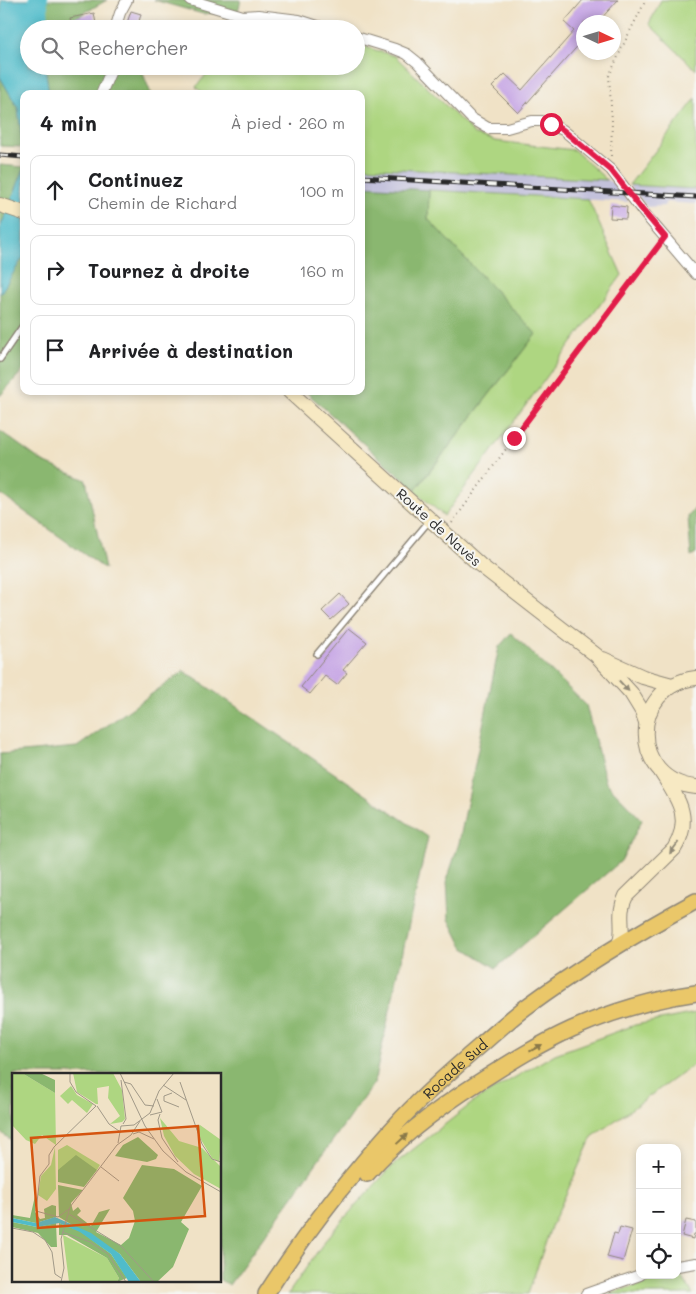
<!DOCTYPE html>
<html lang="fr">
<head>
<meta charset="utf-8">
<style>
  body { margin:0; font-family:Mali,sans-serif; background:#f2f2f2; color:#202124 }
  .controls { position:absolute; right:15px; bottom:15px; display:grid; overflow:hidden; border-radius:10px; box-shadow:0 2px 8px #0003 }
  .controls button { width:45px; height:45px; display:grid; place-items:center; padding:0; border:0; border-bottom:1px solid #e0e0e0; background:#fff; color:#202124; font:25px sans-serif }
  .compass { position:absolute; left:576px; top:15px; width:45px; height:45px; border-radius:50%; background:#fff; box-shadow:0 2px 8px #0003; rotate:94deg }
  .stop { position:absolute; width:15px; height:15px; margin:-11px; border:4px solid #e11d48; border-radius:50%; background:#fff }
  .stop.end { background:#e11d48; border-color:#fff; box-shadow:0 1px 5px #0008 }
  .list { margin:0; padding:0; list-style:none }
  h2 { display:flex; justify-content:space-between; align-items:center; height:65px; margin:0; padding:0 20px; font-size:21px }
  h2 small { font-size:16px; font-weight:400; color:#757577 }
  .list li { display:grid; grid-template-columns:32px 1fr auto; gap:15px; align-items:center; box-sizing:border-box; height:70px; margin:0 10px 10px; padding:0 10px; border:1px solid #e0e0e0; border-radius:10px }
  .list b { display:block; font-size:19px; white-space:nowrap }
  .list p { margin:0; font-size:16px; white-space:nowrap; color:#757577 }
  .list em { font-size:16px; font-style:normal; color:#757577 }
  .icon { flex:none; width:28px; height:28px; fill:none; stroke:currentColor; stroke-width:2; stroke-linecap:round; stroke-linejoin:round }
  .map { position:relative; flex:none; width:696px; height:1294px; overflow:hidden }
  .search { position:absolute; background:#fff; box-shadow:0 2px 8px #0003; left:20px; top:20px; width:345px; height:55px; display:flex; align-items:center; gap:12px; box-sizing:border-box; padding:0 18px; border-radius:28px; color:#757577; font-size:19px }
  .panel { position:absolute; background:#fff; box-shadow:0 2px 8px #0003; left:20px; top:90px; width:345px; height:305px; border-radius:10px }
  .map>svg:first-child { display:block }
</style>
</head>
<body>
<div class="map">
<svg width="696" height="1294" viewBox="0 0 696 1294">
  <rect width="100%" height="100%" fill="#f6f6f2"/>
  <filter id="ink" filterUnits="userSpaceOnUse"><feTurbulence type="fractalNoise" baseFrequency=".02" numOctaves="2"/><feDisplacementMap in="SourceGraphic" scale="10" xChannelSelector="R" yChannelSelector="G"/><feConvolveMatrix kernelMatrix="1 2 1 2 8 2 1 2 1" color-interpolation-filters="sRGB"/></filter>
  <filter id="wash" filterUnits="userSpaceOnUse"><feTurbulence type="fractalNoise" baseFrequency=".0096" numOctaves="4" result="noise"/><feDisplacementMap in="SourceGraphic" scale="20" xChannelSelector="R" yChannelSelector="G"/><feGaussianBlur stdDeviation="1.12" result="paint"/><feColorMatrix in="noise" values="0 0 0 0 0 0 0 0 0 0 0 0 0 0 0 0 0 1.4 0 .05"/><feComposite in="paint" operator="in"/></filter>
  <g filter="url(#wash)">
    <rect width="100%" height="100%" fill="#f0e2c6"/>
    <!-- industrial -->
    <g fill="#c3c1db">
      <path d="M361,167L607,180L615,184L629,202L361,186Z"/>
      <path d="M629,185L696,189V204L666,202L664,206L647,207Z"/>
    </g>
    <!-- green -->
    <g fill="#aed681" stroke="#6c8056">
      <path d="M661,0H696V70L649,24Z"/>
      <path d="M356,44L395,56L475,134L495,141L574,150L607,180L361,167V94H204L196,87L213,66H356Z"/>
      <path d="M696,98V189L629,185Z"/>
      <path d="M429,190L588,199L622,275L444,516L415,491L536,334L428,219Z"/>
      <path d="M696,1013V1063L592,1137L551,1227L528,1294H288L329,1235L392,1166L476,1100L555,1054L635,1025Z"/>
      <path d="M681,1276L693,1294H606L650,1282Z"/>
    </g>
    <!-- forest -->
    <g fill="#8ab76f" stroke="#5a714d">
      <path d="M37,0H107L63,25L64,29H41Z"/>
      <path d="M154,0H241L238,11L203,14Z"/>
      <path d="M45,66H140L151,94H49Z"/>
      <path d="M0,77L18,108L23,147L0,146Z"/>
      <path d="M0,165L24,167V169L0,228Z"/>
      <path d="M361,186L429,190L428,219L536,334L415,490L305,391H361Z"/>
      <path d="M24,256V369L0,396V294Z"/>
      <path d="M0,431L43,462L86,480L105,569L0,494Z"/>
      <path d="M696,507V553L691,556L688,517Z"/>
      <path d="M511,633L586,705L606,783L642,820L621,861L496,968L463,947L449,919L447,880L459,843L499,647Z"/>
      <path d="M184,671L428,837L374,1083L229,1285L220,1280V1074H14V1142L0,1132V754L77,747Z"/>
    </g>
    <!-- water -->
    <g fill="#50bcca" stroke="#3e747a">
      <path d="M1,0H37L41,29H29V66H45L49,94H24V157L18,108L0,77Z"/>
      <path d="M24,169V256L0,294V228Z"/>
    </g>
    <g fill="none" stroke-linecap="round" stroke-linejoin="round">
      <!-- river -->
      <path stroke="#50bcca" stroke-width="19" d="M38,0L40,29"/>
    </g>
    <g id="blocks">
      <!-- building -->
      <g fill="#c7a7e5">
        <path d="M583,0H618L598,22H584V41L583,40L518,113L492,87L505,74L522,90L574,31L564,22Z"/>
        <path d="M131,11L141,14L137,29H125Z"/>
        <path d="M94,13L97,29H72L70,18Z"/>
        <path d="M611,205L627,207L626,219L610,218Z"/>
        <path d="M340,594L349,604L331,620L322,611Z"/>
        <path d="M349,628L367,642L343,670L347,673L337,685L325,676L310,694L301,687Z"/>
        <path d="M686,1220L696,1222V1234H694L693,1239L682,1236Z"/>
        <path d="M620,1227L632,1230L623,1261L607,1257L614,1233L618,1234Z"/>
      </g>
    </g>
  </g>
  <g filter="url(#ink)">
    <use href="#blocks" fill-opacity="0" stroke="#8e8678" stroke-width="1"/>
    <g fill="none" stroke-linecap="round" stroke-linejoin="round">
      <!-- lane casing -->
      <g stroke="#8e8678" stroke-width="8">
        <g id="lane">
          <path d="M0,359L24,324"/>
          <path d="M317,654L430,520"/>
        </g>
      </g>
      <!-- street casing -->
      <g stroke="#8e8678" stroke-width="12">
        <g id="street">
          <path d="M190,0L243,16L258,15L299,20L327,29"/>
          <path d="M115,29L120,13L127,0"/>
          <path d="M356,37L395,49L407,54L417,62L471,118L488,128H507L532,121H542L563,130L611,170L644,213L696,274"/>
          <path d="M101,94L113,66"/>
          <path d="M677,1266L696,1263"/>
          <path d="M586,1294L640,1275"/>
        </g>
      </g>
      <!-- secondary casing -->
      <g stroke="#8e8678" stroke-width="16">
        <g id="secondary">
          <path d="M0,205L24,213"/>
          <path d="M289,391L480,565L596,655L631,693L642,711L646,722"/>
          <path d="M603,659L643,677L672,685"/>
          <path d="M696,678C629,686 629,781 696,787"/>
          <path d="M619,944C626,928 616,915 626,896L674,849C693,818 678,799 661,772"/>
        </g>
      </g>
      <!-- primary casing -->
      <g stroke="#8e8678" stroke-width="18">
        <g id="primary">
          <path d="M367,1174C399,1137 438,1108 479,1082C509,1063 539,1044 572,1029C611,1012 654,999 696,993"/>
          <path id="s1" d="M266,1294C306,1232 352,1172 402,1118C427,1092 453,1069 480,1046C495,1033 510,1019 526,1007C580,967 637,933 696,901"/>
        </g>
      </g>
      <!-- path -->
      <g stroke="#8e8678" stroke-width="2" stroke-dasharray="1 4" stroke-linecap="butt">
        <path d="M611,156L612,121L609,76L629,33L646,0"/>
        <path d="M452,523L514,438L658,246"/>
      </g>
      <!-- lane -->
      <use href="#lane" stroke="#fff" stroke-width="5"/>
      <!-- street -->
      <use href="#street" stroke="#fff" stroke-width="10"/>
      <!-- secondary -->
      <use href="#secondary" stroke="#f7e9c3" stroke-width="14"/>
      <!-- primary -->
      <use href="#primary" stroke="#eac769" stroke-width="15"/>
      <!-- rail casing -->
      <g stroke="#2b2b2b" stroke-width="5">
        <g id="rail">
          <path d="M0,155L24,157"/>
          <path d="M361,177L696,197"/>
        </g>
      </g>
      <!-- rail -->
      <use href="#rail" stroke="#f6f6f2" stroke-width="3" stroke-dasharray="9" stroke-linecap="butt"/>
    </g>
    <!-- one-way arrows -->
    <defs><path id="oneway-solid" d="M-6-.8H1V-3.2L6.5 0L1 3.2V.8H-6Z" transform="scale(1.25)"/></defs>
    <g fill="#918a77">
      <use href="#oneway-solid" transform="translate(624 686) rotate(47)"/>
      <use href="#oneway-solid" transform="translate(674 848) rotate(127)"/>
    </g>
    <g fill="#8a794a">
      <use href="#oneway-solid" transform="translate(536 1048) rotate(-29)"/>
      <use href="#oneway-solid" transform="translate(402 1139) rotate(-43)"/>
    </g>
  </g>
  <g fill="none" stroke-linecap="round" stroke-linejoin="round" filter="url(#ink)">
    <!-- route -->
    <path stroke="#e11d48" stroke-width="6" d="M514,438L665,237L644,212L611,170L563,130L551,124"/>
  </g>
  <g text-anchor="middle" dominant-baseline="central" stroke-width="4" stroke-linejoin="round" paint-order="stroke">
    <!-- street labels -->
    <g font-size="14" fill="#2b2b2b" stroke="#f6f6f2">
      <text transform="translate(439 527) rotate(42)">Route de Navès</text>
      <text stroke="none"><textPath href="#s1" startOffset="295">Rocade Sud</textPath></text>
    </g>
  </g>
  <!-- overview -->
  <g transform="translate(12 1073)">
    <rect width="209" height="209" fill="#f0e2c6"/>
    <path d="M1,0H10L43,20L44,72L30,62L23,71L14,67L0,52ZM61,0H101L110,17L113,46L110,49L98,51L108,43L96,25L97,13L85,15L86,31H84L65,19ZM59,13L65,22L81,31L75,40L60,27L56,31L48,23ZM148,45L167,68L190,75L209,94V116L182,101L163,83L152,63ZM188,52L209,67L207,89L200,85L188,65L184,55ZM55,72L88,92L85,97H46V77ZM43,74L44,116L35,128L26,122L29,103L39,92ZM51,162L95,185L107,205L105,209H57Z" fill="#aed681"/>
    <path d="M10,0H28L43,7V20ZM126,64L146,82L144,86L135,89L103,83L111,72ZM64,82L85,97L72,114L46,109V97ZM130,92L162,96L190,113L169,149L177,156L161,194L145,209H129L108,181L47,144L46,112L71,117L59,130L61,138L66,134L69,138L65,142L79,153L87,139L98,136L84,159L109,172L117,165L123,148L121,138L111,125ZM23,123V139L28,146L33,145L32,136L40,132L44,133V144L24,150L0,145V142L18,145ZM0,149L25,154L44,150L45,174H39L26,160L0,154ZM47,150L68,158L99,181L115,205L105,209L107,205L95,185L55,162H47Z" fill="#8ab76f"/>
    <path d="M43,144L79,160L108,181L129,209H117L99,181L68,159L47,150L25,154L0,149V145L24,150Z" fill="#50bcca"/>
    <path fill="none" stroke="#a19988" stroke-width="1" d="M58,0V9L64,19L84,33M108,0L133,53L151,78L174,99L209,119M109,7L114,46L111,51M112,9L119,11L133,32L142,33M168,9L190,71L200,86L209,89M151,12L174,27M160,20L152,23V28L167,34M85,33L97,51L107,58M148,41L146,47L150,65L166,89M138,42L150,39L145,26M121,61L127,59L142,66M106,70L109,53L122,52L138,40L147,18L162,0M89,94L107,108M57,136L46,144L24,138L28,103L37,91V82L42,74L84,33M57,141L109,173L142,209M0,155L21,159L33,167L40,179L43,201L49,205M50,159L78,169L96,181L114,209M49,209L52,195L49,166L58,134L105,72L119,62L128,48"/>
    <path fill="#d5540f" fill-opacity="0.15" stroke="#d5540f" stroke-width="2.5" d="M186,53L193,143L26,155L19,65Z"/>
    <rect width="209" height="209" fill="none" stroke="#2b2b2b" stroke-width="2.5"/>
  </g>
</svg>
<div class="controls">
<button>+</button>
<button>−</button>
<button><svg class="icon" aria-label="locate" viewBox="0 0 24 24"><circle cx="12" cy="12" r="6"/><path d="M12 2v4M12 18v4M2 12h4M18 12h4"/></svg></button>
</div>
<svg class="compass" viewBox="-18 -18 36 36"><path d="M0-13l5 13h-10z" fill="#e53935"/><path d="M0 13l5-13h-10z" fill="#757577"/></svg>
<div class="stop" style="left:551px;top:124px"></div>
<div class="stop end" style="left:514px;top:438px"></div>
<div class="search"><svg class="icon" aria-label="search" viewBox="0 0 24 24"><circle cx="10" cy="10" r="6"/><path d="M15 15l6 6"/></svg>Rechercher</div>
<section class="panel">
<h2>4 min<small>À pied · 260 m</small></h2>
<ul class="list">
<li><svg class="icon" aria-label="ahead" viewBox="0 0 24 24"><path d="M12 20V5M6 11l6-6 6 6"/></svg><div><b>Continuez</b><p>Chemin de Richard</p></div><em>100 m</em></li>
<li><svg class="icon" aria-label="right" viewBox="0 0 24 24"><path d="M7 20v-9h11M14 6l5 5-5 5"/></svg><div><b>Tournez à droite</b></div><em>160 m</em></li>
<li><svg class="icon" aria-label="arrive" viewBox="0 0 24 24"><path d="M6 21V4h12l-3 4 3 4H6"/></svg><div><b>Arrivée à destination</b></div></li>
</ul>
</section>
</div>
</body>
</html>
